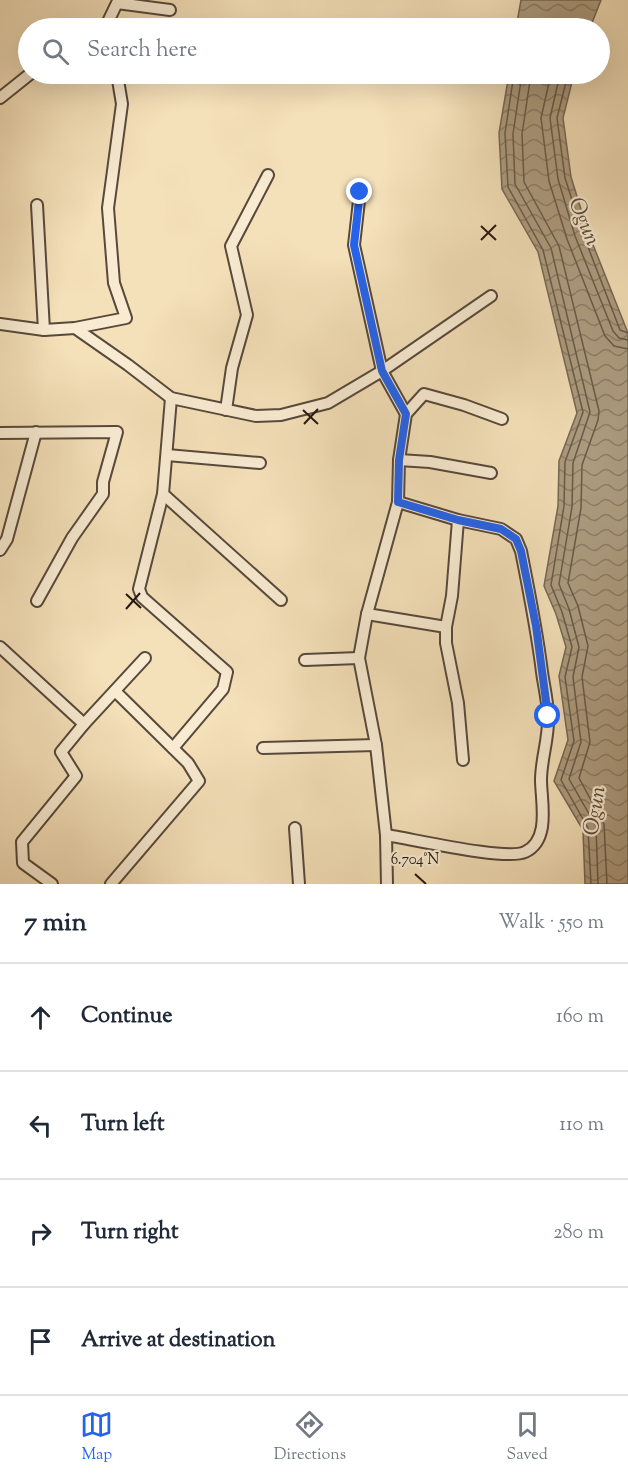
<!DOCTYPE html>
<html lang="en">
<head>
<meta charset="utf-8">
<style>
  body { margin:0; font-family:"Sorts Mill Goudy",serif; background:#f2f2f3; color:#1f2937 }
  .stop { position:absolute; width:18px; height:18px; margin:-14px; border:4px solid #2563eb; border-radius:50%; background:#fff }
  .stop.end { background:#2563eb; border-color:#fff; box-shadow:0 2px 6px #0008 }
  .list { margin:0; padding:0; list-style:none }
  h2 { display:flex; justify-content:space-between; align-items:center; height:78px; margin:0; padding:0 24px; font-size:26px }
  h2 small { font-size:20px; font-weight:400; color:#747a83 }
  .list li { display:grid; grid-template-columns:39px 1fr auto; gap:18px; align-items:center; box-sizing:border-box; height:108px; padding:0 24px; border-top:2px solid #e0e1e3 }
  .list b { display:block; font-size:22px; white-space:nowrap }
  .list em { font-size:20px; font-style:normal; color:#747a83 }
  .icon { flex:none; width:33px; height:33px; fill:none; stroke:currentColor; stroke-width:2; stroke-linecap:round; stroke-linejoin:round }
  .map { position:relative; flex:none; width:628px; height:884px; overflow:hidden }
  .search { position:absolute; background:#fff; box-shadow:0 6px 24px #0002; left:18px; right:18px; top:18px; height:66px; display:flex; align-items:center; gap:15px; box-sizing:border-box; padding:0 21px; border-radius:33px; color:#747a83; font-size:22px }
  .sheet { height:510px; background:#fff }
  nav { display:flex; justify-content:space-around; align-items:center; box-sizing:border-box; height:84px; border-top:2px solid #e0e1e3; background:#fff; font-size:16px; color:#747a83 }
  nav a { display:grid; justify-items:center; gap:3px }
  nav .on { color:#2563eb }
  .map>svg:first-child { display:block }
</style>
</head>
<body>
<div class="map">
<svg width="628" height="884" viewBox="0 0 628 884">
  <defs>
    <pattern id="water-waves" width="16" height="10" patternUnits="userSpaceOnUse" patternTransform="scale(1.5)"><rect width="16" height="10" fill="#ad9c80"/><path d="M0 5q4-4 8 0t8 0" fill="none" stroke="#8c7e67"/></pattern>
  </defs>
  <rect width="100%" height="100%" fill="#f4e0b9"/>
  <filter id="stains"><feTurbulence type="fractalNoise" baseFrequency=".00333" numOctaves="4"/><feColorMatrix values="0 0 0 0 .2 0 0 0 0 .09 0 0 0 0 .02 0 0 0 .5 -.17"/></filter>
  <radialGradient id="worn" r=".72"><stop offset=".6" stop-color="#630" stop-opacity="0"/><stop offset="1" stop-color="#630" stop-opacity=".3"/></radialGradient>
  <!-- water -->
  <g fill="url(#water-waves)" stroke="#766754" stroke-width="1.5">
    <path d="M521,0H601L590,28H516Z"/>
    <path d="M509,74H574L563,118L571,177L588,232L628,333V884H585L583,830L554,781L568,740L559,676L566,647L556,614L544,586L558,506L559,461L577,413L538,252L502,189L499,133Z"/>
  </g>
  <g fill="none" stroke-linecap="round" stroke-linejoin="round">
    <!-- shore -->
    <g stroke="#685a48" stroke-width="1.5">
      <path d="M514,74L505,133L508,187L543,250L583,412L565,462L564,506L551,585L562,612L572,647L565,677L574,741L561,780L588,828L591,884"/>
      <path d="M522,74L513,134L515,184L551,248L590,412L573,463L572,507L559,584L569,609L579,647L573,677L581,742L569,779L596,826L598,884"/>
      <path d="M531,74L522,134L524,182L559,246L599,411L598,420L582,465L581,508L568,583L578,606L588,646L582,677L590,742L579,778L604,824L607,884"/>
      <path d="M551,74L541,118L549,181L567,239L605,336L614,346L628,349"/>
      <path d="M560,74L550,118L558,179L575,236L613,331L619,338L628,340"/>
      <path d="M568,74L557,118L565,178L583,234L620,330L628,333"/>
    </g>
    <!-- minor casing -->
    <g stroke="#57493b" stroke-width="14">
      <g id="minor">
        <path d="M105,28L117,3L170,10"/>
        <path d="M0,98L30,74"/>
        <path d="M360,192L354,245L382,371L406,414"/>
        <path d="M37,205L44,330"/>
        <path d="M0,324L44,330L75,328L126,318L114,283L108,208L122,104L117,74"/>
        <path d="M75,328L128,365L171,398L256,416L281,415L328,403L382,371L491,296"/>
        <path d="M171,398L163,494L139,589L142,597L227,672L223,689L173,748"/>
        <path d="M226,410L232,368L247,315L231,246L268,175"/>
        <path d="M0,433L117,432L103,482V494L72,538L37,601"/>
        <path d="M167,455L260,463"/>
        <path d="M399,460L430,462L491,473"/>
        <path d="M163,494L281,600"/>
        <path d="M458,520L452,596L446,627V643L458,703L463,760"/>
        <path d="M0,550L7,539L36,432"/>
        <path d="M367,614L446,627"/>
        <path d="M0,647L84,724"/>
        <path d="M305,660L359,658"/>
        <path d="M263,748L376,745"/>
        <path d="M295,828L299,884"/>
        <path d="M386,835C413,839 506,861 525,852C551,840 541,801 541,780C541,759 549,738 548,717C548,702 544,687 542,672C537,631 529,591 521,551L516,539L501,529L458,520L398,502"/>
        <path d="M52,884L23,863L22,842L76,776L61,752L84,724L145,658"/>
        <path d="M111,884L199,781L188,763L115,691"/>
        <path d="M387,884L386,835L376,745L359,658L367,614L398,502L399,460L406,414L424,394L464,405L502,419"/>
      </g>
    </g>
    <!-- minor -->
    <use href="#minor" stroke="#f8ebd2" stroke-width="10"/>
  </g>
  <g fill="none" stroke-linecap="round" stroke-linejoin="round">
    <!-- route -->
    <path stroke="#2563eb" stroke-width="8" d="M360,192L354,245L382,371L406,414L399,460L398,502L458,520L501,529L516,539L521,551L536,626L548,716"/>
  </g>
  <!-- ticks -->
  <path fill="none" stroke="#231711" stroke-width="2" d="M481,226L496,240M481,240L496,225M303,410L318,424M304,424L318,409M126,594L141,608M126,609L140,593M415,874L426,884"/>
  <g text-anchor="middle" dominant-baseline="central" stroke-width="4.5" stroke-linejoin="round" paint-order="stroke">
    <!-- water labels -->
    <g font-size="22" font-style="italic" fill="#5a4c3d" stroke="#f8ebd2">
      <text transform="translate(583 222) rotate(67)">Ogun</text>
      <text transform="translate(596 811) rotate(-81)">Ogun</text>
    </g>
  </g>
  <g font-size="15" text-anchor="middle" fill="#231711" stroke="#f8ebd2" stroke-width="4.5" stroke-linejoin="round" paint-order="stroke">
    <text x="415" y="864">6.704°N</text>
  </g>
  <rect width="100%" height="100%" filter="url(#stains)"/>
  <rect width="100%" height="100%" fill="url(#worn)"/>
</svg>
<div class="stop" style="left:548px;top:716px"></div>
<div class="stop end" style="left:360px;top:192px"></div>
<div class="search"><svg class="icon" aria-label="search" viewBox="0 0 24 24"><circle cx="10" cy="10" r="6"/><path d="M15 15l6 6"/></svg>Search here</div>
</div>
<section class="sheet">
<h2>7 min<small>Walk · 550 m</small></h2>
<ul class="list">
<li><svg class="icon" aria-label="ahead" viewBox="0 0 24 24"><path d="M12 20V5M6 11l6-6 6 6"/></svg><div><b>Continue</b></div><em>160 m</em></li>
<li><svg class="icon" aria-label="left" viewBox="0 0 24 24"><path d="M17 20v-9H6M10 6l-5 5 5 5"/></svg><div><b>Turn left</b></div><em>110 m</em></li>
<li><svg class="icon" aria-label="right" viewBox="0 0 24 24"><path d="M7 20v-9h11M14 6l5 5-5 5"/></svg><div><b>Turn right</b></div><em>280 m</em></li>
<li><svg class="icon" aria-label="arrive" viewBox="0 0 24 24"><path d="M6 21V4h12l-3 4 3 4H6"/></svg><div><b>Arrive at destination</b></div></li>
</ul>
</section>
<nav>
<a class="on"><svg class="icon" aria-label="map" viewBox="0 0 24 24"><path d="M3 6l6-2 6 2 6-2v14l-6 2-6-2-6 2zM9 4v14M15 6v14"/></svg>Map</a>
<a><svg class="icon" aria-label="directions" viewBox="0 0 24 24"><path d="M12 3l9 9-9 9-9-9zM9 14v-3h6M13 9l2 2-2 2"/></svg>Directions</a>
<a><svg class="icon" aria-label="saved" viewBox="0 0 24 24"><path d="M7 4h10v16l-5-4-5 4z"/></svg>Saved</a>
</nav>
</body>
</html>
